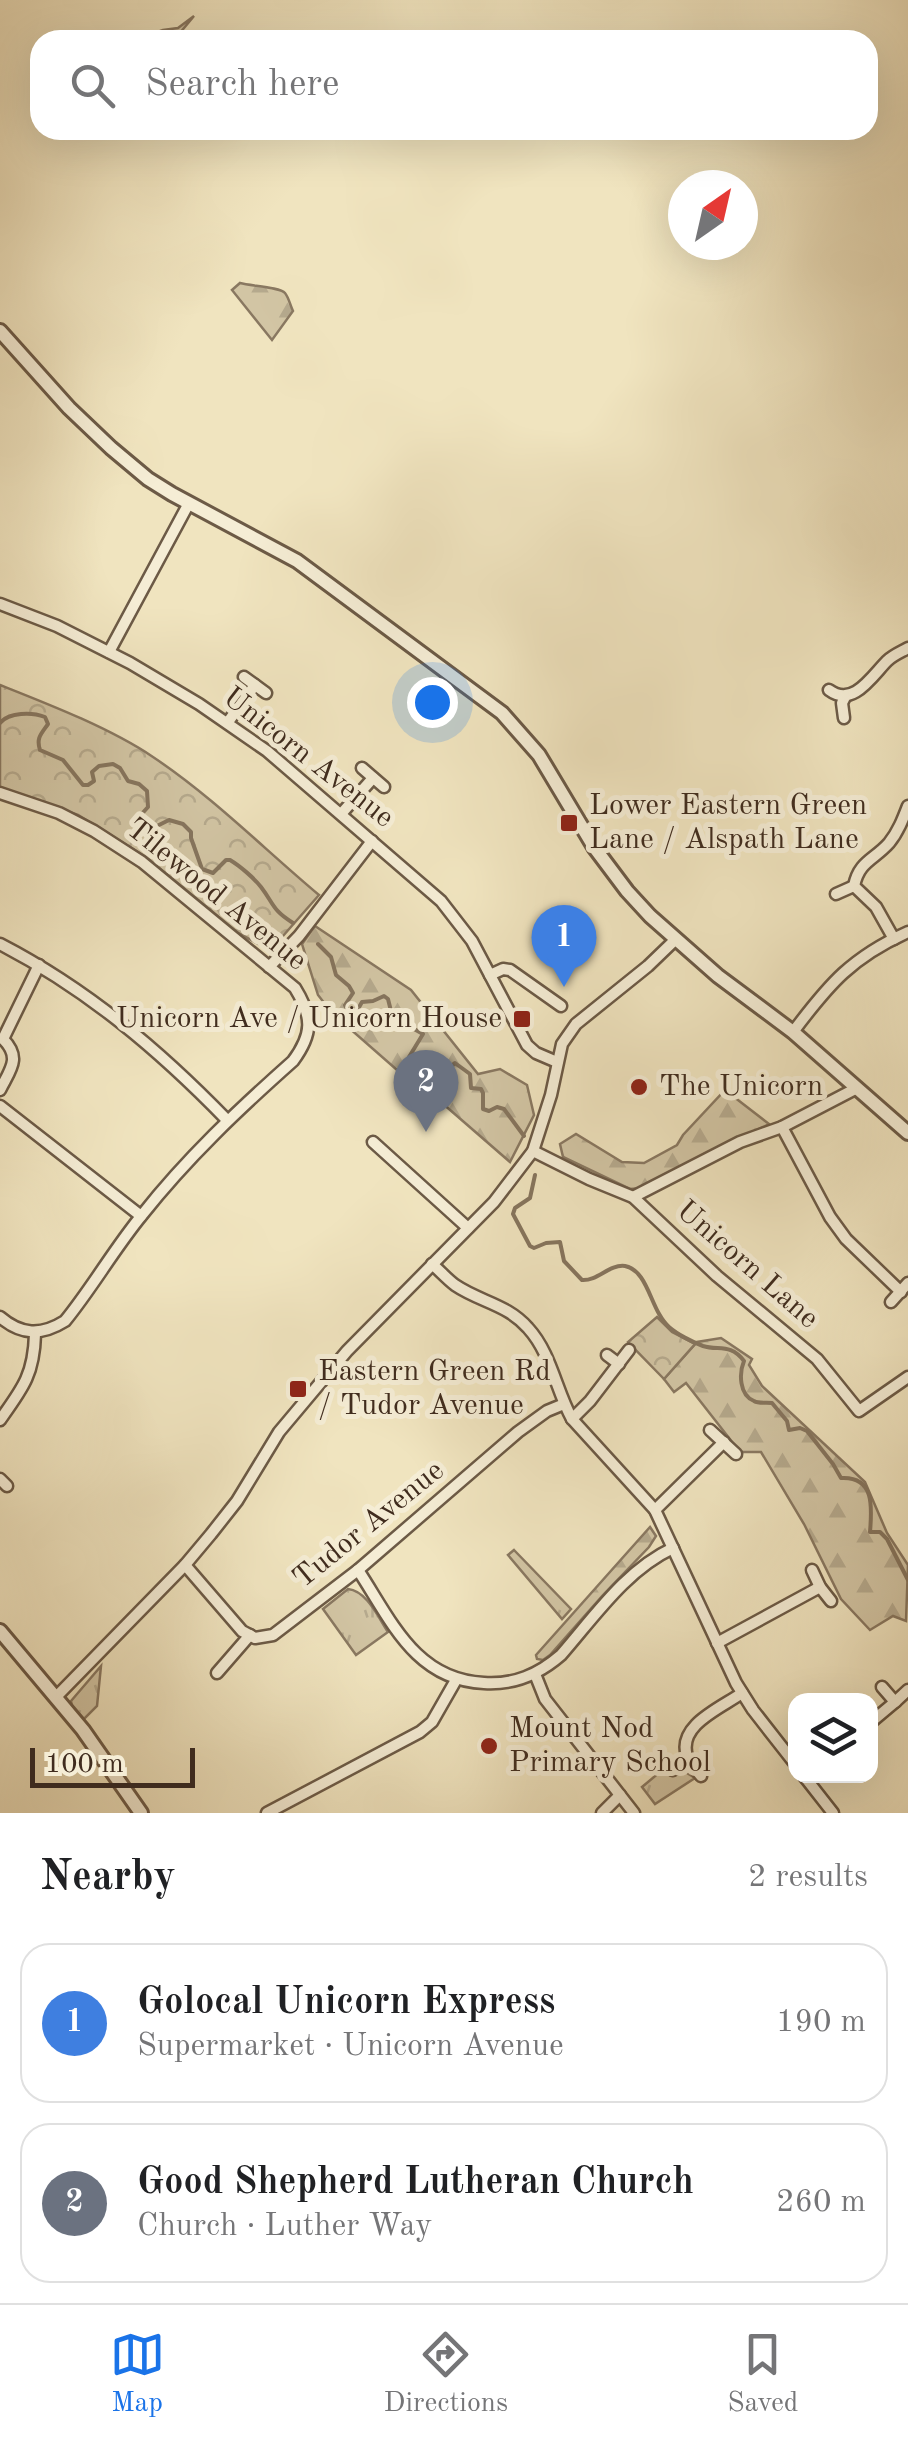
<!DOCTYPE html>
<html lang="en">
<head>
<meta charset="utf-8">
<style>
  body { margin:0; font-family:"Old Standard TT",serif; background:#f6f6f6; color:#202124 }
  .controls { position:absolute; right:30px; bottom:30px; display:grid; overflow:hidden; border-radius:20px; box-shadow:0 10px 40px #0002 }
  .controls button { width:90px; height:90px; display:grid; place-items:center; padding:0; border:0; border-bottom:2px solid #e0e0e0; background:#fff; color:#202124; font:50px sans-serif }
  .compass { position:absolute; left:668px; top:170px; width:90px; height:90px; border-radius:50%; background:#fff; box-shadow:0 10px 40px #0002; rotate:34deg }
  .scale { position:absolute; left:30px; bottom:25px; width:165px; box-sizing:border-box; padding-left:10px; border:5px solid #402c1e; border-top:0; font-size:28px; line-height:35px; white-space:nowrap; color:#402c1e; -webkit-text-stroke:8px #f5edd5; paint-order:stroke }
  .you { position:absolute; left:432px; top:702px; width:35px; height:35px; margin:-25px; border:8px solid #fff; border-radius:50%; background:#1a73e8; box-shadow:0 0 0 15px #1a73e833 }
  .badge { display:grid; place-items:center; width:65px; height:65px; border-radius:50%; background:#1a73e8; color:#fff; font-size:32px; font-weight:700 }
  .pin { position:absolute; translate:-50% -82px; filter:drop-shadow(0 2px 5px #0008) }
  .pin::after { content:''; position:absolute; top:52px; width:35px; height:30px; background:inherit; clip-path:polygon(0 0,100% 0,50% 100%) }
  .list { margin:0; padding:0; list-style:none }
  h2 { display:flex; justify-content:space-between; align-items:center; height:130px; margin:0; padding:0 40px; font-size:42px }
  h2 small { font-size:32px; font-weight:400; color:#757577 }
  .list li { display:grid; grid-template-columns:65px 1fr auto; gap:30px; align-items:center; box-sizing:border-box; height:160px; margin:0 20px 20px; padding:0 20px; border:2px solid #e0e0e0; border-radius:30px }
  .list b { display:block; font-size:38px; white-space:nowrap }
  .list p { margin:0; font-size:32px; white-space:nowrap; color:#757577 }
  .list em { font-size:32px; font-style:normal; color:#757577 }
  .icon { flex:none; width:55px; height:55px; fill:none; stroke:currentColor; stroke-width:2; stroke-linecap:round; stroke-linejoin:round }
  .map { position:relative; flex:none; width:908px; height:1813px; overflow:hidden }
  .search { position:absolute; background:#fff; box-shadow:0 10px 40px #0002; left:30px; right:30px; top:30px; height:110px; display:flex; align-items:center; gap:25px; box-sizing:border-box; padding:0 35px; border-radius:30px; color:#757577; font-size:38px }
  .sheet { height:490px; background:#fff }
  nav { display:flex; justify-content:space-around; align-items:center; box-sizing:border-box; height:140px; border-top:2px solid #e0e0e0; background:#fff; font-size:28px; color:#757577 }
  nav a { display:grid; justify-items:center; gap:5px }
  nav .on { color:#1a73e8 }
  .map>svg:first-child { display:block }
</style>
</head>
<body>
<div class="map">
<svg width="908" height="1813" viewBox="0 0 908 1813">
  <defs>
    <pattern id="grass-tufts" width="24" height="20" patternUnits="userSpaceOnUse" patternTransform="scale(2.5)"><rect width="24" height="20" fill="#d2c5a4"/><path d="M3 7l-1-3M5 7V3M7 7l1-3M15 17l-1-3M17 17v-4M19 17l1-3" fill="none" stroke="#b5a98d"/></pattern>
    <pattern id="forest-firs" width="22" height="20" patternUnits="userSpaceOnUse" patternTransform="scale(2.5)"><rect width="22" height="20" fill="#d2c5a4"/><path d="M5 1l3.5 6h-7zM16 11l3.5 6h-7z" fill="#b5a98d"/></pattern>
    <pattern id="park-crowns" width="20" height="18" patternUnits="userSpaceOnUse" patternTransform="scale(2.5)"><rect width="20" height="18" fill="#d2c5a4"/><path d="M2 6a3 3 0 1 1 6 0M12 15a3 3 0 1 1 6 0" fill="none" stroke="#b5a98d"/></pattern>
  </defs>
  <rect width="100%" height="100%" fill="#f0e4bf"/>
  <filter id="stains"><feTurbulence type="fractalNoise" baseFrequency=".002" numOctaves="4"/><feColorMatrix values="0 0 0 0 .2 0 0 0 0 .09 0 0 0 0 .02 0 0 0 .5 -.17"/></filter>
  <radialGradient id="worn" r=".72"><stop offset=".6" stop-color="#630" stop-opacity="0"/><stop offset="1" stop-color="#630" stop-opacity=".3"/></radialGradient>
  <!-- grass -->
  <g fill="url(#grass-tufts)" stroke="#897861" stroke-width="2.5">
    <path d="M514,1550L571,1609L562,1619L508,1555Z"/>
    <path d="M348,1589C367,1591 378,1617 388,1632L356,1655L323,1609Z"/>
    <path d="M101,1666L97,1706L84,1719L72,1706L71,1701Z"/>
    <path d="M666,1767L674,1775L682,1770L695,1778L655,1804L642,1787Z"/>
  </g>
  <!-- forest -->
  <g fill="url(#forest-firs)" stroke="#897861" stroke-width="2.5">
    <path d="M194,16L174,40H134L163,30L178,28Z"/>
    <path d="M240,283C251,286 280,287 285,293C289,298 290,305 293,311L272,340L232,290Z"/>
    <path d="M315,926L411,990L478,1074L500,1069L527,1085L534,1115L510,1162L434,1096L429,1098L332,1013L318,995L302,944Z"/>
    <path d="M725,1090L769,1124L642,1188L630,1189L563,1157L560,1144L576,1134L622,1162L644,1163L677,1145L683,1135Z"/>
    <path d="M721,1338L752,1359L749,1365L762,1386L865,1482L887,1533L908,1565L906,1621L893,1616L870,1630L841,1599L804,1524L761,1452H740L686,1383L674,1392L664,1379L697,1342Z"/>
    <path d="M650,1527L656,1536L649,1547L603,1595L550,1655L543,1660L537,1659L536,1655Z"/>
  </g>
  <!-- park -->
  <g fill="url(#park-crowns)" stroke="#897861" stroke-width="2.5">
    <path d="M0,685C48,704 110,728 153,757C213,797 264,849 319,895L275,945H260L237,932L146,857L78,815L0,788Z"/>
    <path d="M657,1317L672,1332L695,1344L664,1379L628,1342Z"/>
  </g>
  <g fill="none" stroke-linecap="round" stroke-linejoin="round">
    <!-- stream -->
    <g stroke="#86755e" stroke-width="4">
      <path d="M0,723C9,712 32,712 45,717L48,724C41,734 36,738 40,750L63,760L83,785H88L94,781L92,772L99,766L113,764L120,768L128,781L139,784L147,791L148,807L138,818L139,823L144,827H155L169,820L183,824L191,832V838L202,869L213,873L226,860H230C240,866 254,878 261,887C274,904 272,910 293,923"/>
      <path d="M318,944L331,957L336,975L349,986L353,993L345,1005L347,1009L351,1011L358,1009L362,1002L373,1001L384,996L388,999L395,1027L414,1029L423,1034L409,1057L411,1065L415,1069L428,1065L433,1067L442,1081L449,1078C449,1071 449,1067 455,1063L470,1074L471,1088L481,1089L483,1093V1109L489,1111L497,1107L504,1109L524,1136"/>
      <path d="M535,1175L530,1198L515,1208L513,1214L530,1246L534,1248L546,1243L560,1242L564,1261L582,1280C598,1281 609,1264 625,1266C649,1271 650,1310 669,1327C677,1334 692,1342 703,1346C719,1351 730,1343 744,1361C739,1373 739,1395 754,1401C759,1404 766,1402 772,1403L787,1421L789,1430L800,1428L807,1431L833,1464L841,1478C875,1476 872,1508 870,1532H880L887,1539L908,1580"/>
    </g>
    <!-- minor casing -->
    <g stroke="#6c5a46" stroke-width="15">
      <g id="minor">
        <path d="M0,604L57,626L130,663L199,704L267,751L441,901L472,941L527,1045L536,1053L557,1062"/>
        <path d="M109,652L189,503"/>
        <path d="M244,677L266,693"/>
        <path d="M829,690C853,708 872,676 887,661C893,655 901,652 908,648"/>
        <path d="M844,718L842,703L845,697"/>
        <path d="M228,722L255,685"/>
        <path d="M362,768L384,787"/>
        <path d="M0,793L59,813L94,831L142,862L295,988C313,1017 313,1034 293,1061C239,1109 187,1158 142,1215C114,1249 92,1288 65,1321C41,1336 21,1335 0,1317"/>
        <path d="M341,814L373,778"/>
        <path d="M836,894L854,886"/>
        <path d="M894,939L876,907L854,886C859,861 874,860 889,843C898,832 903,819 908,806"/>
        <path d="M0,944C87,989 159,1050 227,1120"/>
        <path d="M269,967L299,936L372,841"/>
        <path d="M490,975L503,969L510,970L561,1006"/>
        <path d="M793,1032C829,984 852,957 908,932"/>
        <path d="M3,1039L39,965"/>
        <path d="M0,1090C10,1070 22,1058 3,1039"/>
        <path d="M0,1106L141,1216"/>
        <path d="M782,1127L830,1217L846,1239L901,1292"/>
        <path d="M373,1142L468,1228"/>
        <path d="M533,1151L589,1179L633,1197L717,1276L817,1359L859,1411L908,1377"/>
        <path d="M633,1197L740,1142L782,1127L857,1088"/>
        <path d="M432,1264C440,1271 447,1279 455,1285C480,1302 507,1304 528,1328C551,1353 556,1390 572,1419L655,1510L736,1683L753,1710L796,1765"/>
        <path d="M891,1302L908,1283"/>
        <path d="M607,1355L619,1364"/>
        <path d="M572,1419L590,1401L629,1350"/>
        <path d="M0,1420C23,1388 34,1374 35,1334"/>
        <path d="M710,1430L736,1454"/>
        <path d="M0,1479L7,1486"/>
        <path d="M655,1510L724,1442"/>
        <path d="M185,1565L242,1631L255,1638L273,1635L358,1570L518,1432L547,1411L564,1404"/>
        <path d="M358,1570C391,1620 415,1680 484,1683C514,1685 538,1675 561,1655C595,1616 626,1570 673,1548"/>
        <path d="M812,1570L820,1587L831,1601"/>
        <path d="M717,1643L820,1587"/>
        <path d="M217,1673L250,1635"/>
        <path d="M535,1674L545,1699L634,1813"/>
        <path d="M56,1697L185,1565L211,1534L237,1501L279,1432L347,1351L494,1202L533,1151L551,1095L562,1044L576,1024L648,966L675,940"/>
        <path d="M895,1702L908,1690"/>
        <path d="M870,1723L895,1702L882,1687"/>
        <path d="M673,1770L688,1758"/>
        <path d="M701,1776C696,1770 690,1763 687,1756C677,1725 721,1708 742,1693"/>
        <path d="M804,1776L833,1813"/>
        <path d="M267,1813L420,1732L432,1722L456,1680"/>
        <path d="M602,1813L620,1795"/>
      </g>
    </g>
    <!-- tertiary casing -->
    <g stroke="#6c5a46" stroke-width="18">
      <g id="tertiary">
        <path d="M0,331L69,408L111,448L148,479L172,494L297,561L502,713L539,755L594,847L627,891L650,916L718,976L793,1032L908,1133"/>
        <path d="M0,1631L83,1730L141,1813"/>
      </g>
    </g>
    <!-- minor -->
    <use href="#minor" stroke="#f5edd5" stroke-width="10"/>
    <!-- tertiary -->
    <use href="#tertiary" stroke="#f5edd5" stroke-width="12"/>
  </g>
  <!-- markers -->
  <g fill="#8f2418" stroke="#f5edd5" stroke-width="4">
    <rect x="559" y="813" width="20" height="20" rx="5"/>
    <rect x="512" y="1009" width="20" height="20" rx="5"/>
    <circle cx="639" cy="1087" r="10"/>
    <rect x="288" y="1379" width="20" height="20" rx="5"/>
    <circle cx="489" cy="1746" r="10"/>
  </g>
  <g text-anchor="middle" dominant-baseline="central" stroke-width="10" stroke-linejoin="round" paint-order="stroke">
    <!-- street labels -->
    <g font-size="30" fill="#402c1e" stroke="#f5edd5">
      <text transform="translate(308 758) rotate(38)">Unicorn Avenue</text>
      <text transform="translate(216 895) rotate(39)">Tilewood Avenue</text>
      <text transform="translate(747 1265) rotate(41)">Unicorn Lane</text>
      <text transform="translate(369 1525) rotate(-39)">Tudor Avenue</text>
    </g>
    <!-- poi labels -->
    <g font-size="30" fill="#402c1e" stroke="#f5edd5" text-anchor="start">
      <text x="589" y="806">Lower Eastern Green<tspan x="589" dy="34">Lane / Alspath Lane</tspan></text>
      <text x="502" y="1019" text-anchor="end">Unicorn Ave / Unicorn House</text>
      <text x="659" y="1087">The Unicorn</text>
      <text x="318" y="1372">Eastern Green Rd<tspan x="318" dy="34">/ Tudor Avenue</tspan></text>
      <text x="509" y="1729">Mount Nod<tspan x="509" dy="34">Primary School</tspan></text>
    </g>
  </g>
  <rect width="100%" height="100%" filter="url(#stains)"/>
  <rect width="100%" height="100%" fill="url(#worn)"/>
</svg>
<div class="controls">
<button><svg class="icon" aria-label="layers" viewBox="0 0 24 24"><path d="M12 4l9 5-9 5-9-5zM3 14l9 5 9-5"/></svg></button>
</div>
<svg class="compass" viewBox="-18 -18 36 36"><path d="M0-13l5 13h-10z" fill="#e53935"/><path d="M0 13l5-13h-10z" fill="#757577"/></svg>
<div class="scale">100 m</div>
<div class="you"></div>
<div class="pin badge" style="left:564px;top:987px;background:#3f7fe0">1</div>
<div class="pin badge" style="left:426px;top:1132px;background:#6b7280">2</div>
<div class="search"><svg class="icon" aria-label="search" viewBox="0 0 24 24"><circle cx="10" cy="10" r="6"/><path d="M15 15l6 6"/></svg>Search here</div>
</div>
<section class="sheet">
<h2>Nearby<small>2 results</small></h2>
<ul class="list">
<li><span class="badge" style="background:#3f7fe0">1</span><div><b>Golocal Unicorn Express</b><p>Supermarket · Unicorn Avenue</p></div><em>190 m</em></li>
<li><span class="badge" style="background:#6b7280">2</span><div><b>Good Shepherd Lutheran Church</b><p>Church · Luther Way</p></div><em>260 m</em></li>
</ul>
</section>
<nav>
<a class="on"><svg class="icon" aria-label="map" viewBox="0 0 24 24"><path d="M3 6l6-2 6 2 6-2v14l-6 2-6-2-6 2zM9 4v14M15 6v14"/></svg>Map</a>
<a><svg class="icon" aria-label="directions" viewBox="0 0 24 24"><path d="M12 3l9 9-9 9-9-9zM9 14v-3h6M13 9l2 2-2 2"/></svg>Directions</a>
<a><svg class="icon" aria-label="saved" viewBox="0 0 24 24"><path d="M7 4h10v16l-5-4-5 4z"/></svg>Saved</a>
</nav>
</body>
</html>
